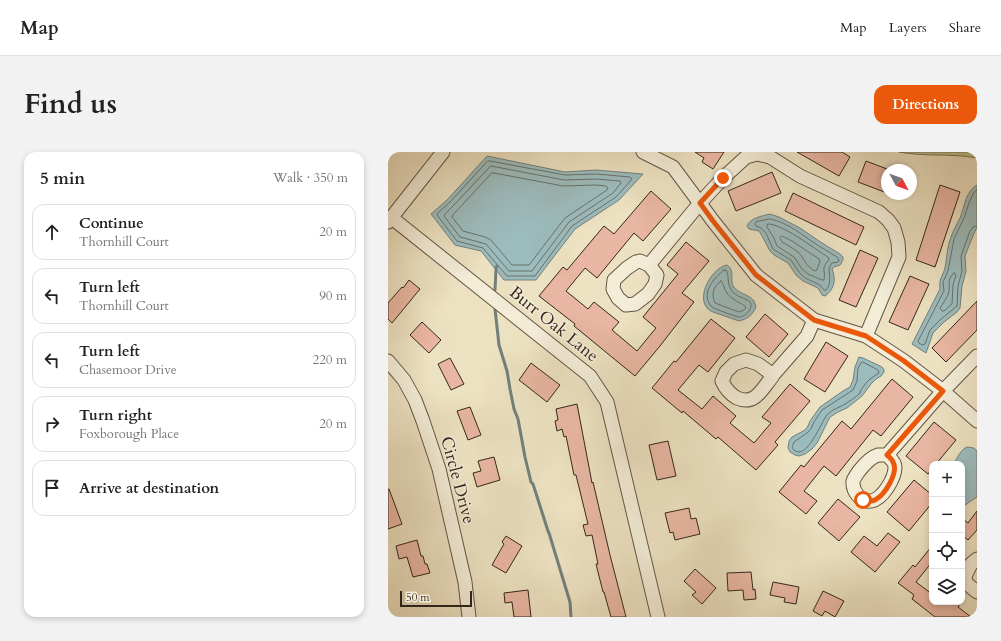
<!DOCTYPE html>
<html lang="en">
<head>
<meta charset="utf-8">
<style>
  body { margin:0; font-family:Cardo,serif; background:#f2f2f2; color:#222 }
  .controls { position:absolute; right:12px; bottom:12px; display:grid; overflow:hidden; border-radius:8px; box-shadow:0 2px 6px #0003 }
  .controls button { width:36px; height:36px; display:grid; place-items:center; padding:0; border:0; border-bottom:1px solid #e0e0e0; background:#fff; color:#222; font:20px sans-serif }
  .compass { position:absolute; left:493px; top:12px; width:36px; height:36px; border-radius:50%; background:#fff; box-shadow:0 2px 6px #0003; rotate:131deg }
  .scale { position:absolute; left:12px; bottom:10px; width:72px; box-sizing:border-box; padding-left:4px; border:2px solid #33271c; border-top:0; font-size:11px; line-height:14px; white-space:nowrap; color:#33271c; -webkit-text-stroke:3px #f3ecd7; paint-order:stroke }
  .stop { position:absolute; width:12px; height:12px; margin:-9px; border:3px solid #ea580c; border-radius:50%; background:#fff }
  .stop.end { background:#ea580c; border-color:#fff; box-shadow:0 1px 4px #0008 }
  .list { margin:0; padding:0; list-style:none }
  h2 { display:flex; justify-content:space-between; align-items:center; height:52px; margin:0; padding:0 16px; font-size:17px }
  h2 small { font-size:13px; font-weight:400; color:#767676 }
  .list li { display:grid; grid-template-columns:26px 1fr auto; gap:12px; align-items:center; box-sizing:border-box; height:56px; margin:0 8px 8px; padding:0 8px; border:1px solid #e0e0e0; border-radius:12px }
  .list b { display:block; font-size:15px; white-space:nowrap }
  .list p { margin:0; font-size:13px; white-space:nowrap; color:#767676 }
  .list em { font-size:13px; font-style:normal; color:#767676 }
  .icon { flex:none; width:22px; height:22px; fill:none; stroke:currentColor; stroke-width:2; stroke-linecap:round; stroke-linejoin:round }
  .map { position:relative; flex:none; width:589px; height:465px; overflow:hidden; border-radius:12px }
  header { display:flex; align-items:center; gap:24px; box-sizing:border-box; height:56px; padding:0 20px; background:#fff; border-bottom:1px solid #e0e0e0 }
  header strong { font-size:19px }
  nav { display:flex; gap:22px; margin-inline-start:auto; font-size:14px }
  .intro { display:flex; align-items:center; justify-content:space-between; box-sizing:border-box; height:96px; padding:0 24px }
  h1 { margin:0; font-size:28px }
  .button { padding:10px 18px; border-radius:12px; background:#ea580c; color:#fff; font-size:14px; font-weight:700 }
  main { display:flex; gap:24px; padding:0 24px }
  aside { flex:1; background:#fff; border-radius:12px; box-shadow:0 2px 6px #0003 }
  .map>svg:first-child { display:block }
</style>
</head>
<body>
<header>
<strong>Map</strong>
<nav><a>Map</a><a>Layers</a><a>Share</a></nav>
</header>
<div class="intro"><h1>Find us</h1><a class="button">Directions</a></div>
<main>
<aside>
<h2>5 min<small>Walk · 350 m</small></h2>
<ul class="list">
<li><svg class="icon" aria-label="ahead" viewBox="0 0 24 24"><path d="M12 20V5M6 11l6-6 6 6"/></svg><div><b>Continue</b><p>Thornhill Court</p></div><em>20 m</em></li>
<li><svg class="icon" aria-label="left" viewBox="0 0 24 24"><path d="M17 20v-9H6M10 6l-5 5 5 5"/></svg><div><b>Turn left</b><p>Thornhill Court</p></div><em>90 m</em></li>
<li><svg class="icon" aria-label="left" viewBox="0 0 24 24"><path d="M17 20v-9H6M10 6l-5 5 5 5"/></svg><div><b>Turn left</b><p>Chasemoor Drive</p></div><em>220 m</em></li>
<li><svg class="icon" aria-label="right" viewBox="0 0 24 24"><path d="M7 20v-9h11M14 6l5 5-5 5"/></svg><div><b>Turn right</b><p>Foxborough Place</p></div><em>20 m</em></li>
<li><svg class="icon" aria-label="arrive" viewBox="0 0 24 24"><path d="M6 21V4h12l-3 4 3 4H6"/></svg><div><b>Arrive at destination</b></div></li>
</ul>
</aside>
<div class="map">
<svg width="589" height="465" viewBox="0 0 589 465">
  <rect width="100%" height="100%" fill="#ece1c1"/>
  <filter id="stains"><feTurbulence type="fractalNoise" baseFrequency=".005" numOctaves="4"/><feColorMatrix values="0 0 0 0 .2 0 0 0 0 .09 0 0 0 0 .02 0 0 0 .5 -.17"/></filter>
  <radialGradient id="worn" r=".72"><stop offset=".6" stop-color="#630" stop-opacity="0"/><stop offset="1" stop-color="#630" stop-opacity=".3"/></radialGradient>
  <!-- green -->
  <path fill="#bdc18f" stroke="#787456" d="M511,0H589V6C563,1 537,5 511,0Z"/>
  <!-- water -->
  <g fill="#9cbbbc" stroke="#72807c">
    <path d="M99,4L177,20L208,18L255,22L231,48L187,77L148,128H116L93,99L67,93L43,62L59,48Z"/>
    <path d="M589,33V76L586,81L577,104L578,119L574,134L572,156L569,160L556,170L545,181L538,201L524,192L552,137C551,126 554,126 557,116C559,106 559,95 563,85C565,79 569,72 572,66C577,54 577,40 589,33Z"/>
    <path d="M382,62L391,65L412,76L434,91L452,102L455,105V108L452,113L446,115L444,117C448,127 447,137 437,144L434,143L430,136L415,129L408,123L400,111L386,103L382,99L374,84L371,79L361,77L359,74C362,66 374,64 382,62Z"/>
    <path d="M339,113C347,118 342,127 345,134C350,142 361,142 366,149C367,151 367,153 368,155C364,164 359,167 351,169L325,160C304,152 322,116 339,113Z"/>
    <path d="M471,205L475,206L494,215L496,218V220L493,224L488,227L483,232L474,244L459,256L450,260L442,265L429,291L424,297L417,302L411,304L407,303L402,300L400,296L401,289L404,285L417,278L420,274L422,269L432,255L455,239L462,235L465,228L467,215Z"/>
    <path d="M579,295L586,296L589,299V345L577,353H574V312H565C570,306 572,298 579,295Z"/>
  </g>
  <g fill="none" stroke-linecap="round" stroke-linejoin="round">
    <!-- shore -->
    <g stroke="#68716c" stroke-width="1">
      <path d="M100,9H102L177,23L208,22L242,25L244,27L228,45L184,74L147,124H119L95,96L69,89L49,63L50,61L62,50Z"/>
      <path d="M103,14L176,28L208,27L232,29L233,31L225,41L181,70L144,119H121L98,92L72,85L56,64L57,62L65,54Z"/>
      <path d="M104,21H106L175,34L208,33L218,34L220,36L219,38L177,66L141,113H124L103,88L97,85L75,79L64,65L65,63Z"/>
      <path d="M589,38L586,40L581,51L576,66L566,87L560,119L555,130L556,139L530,189L531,191L534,193L537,192L542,178L553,167L569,154L570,134L574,119L573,104L582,79L585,75L589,74"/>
      <path d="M382,67C400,70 415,84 431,94C437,98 443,101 449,105L451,108L450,110L444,111L441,116C441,124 444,131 438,138H436L432,133L417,126L411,120L403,108L385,97L378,81L373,76L368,74L367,72L368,70Z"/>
      <path d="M380,72C393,71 427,97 440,105L441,108C432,117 438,118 436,128H434L420,122L414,117L406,105L389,94L386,86L379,75Z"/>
      <path d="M394,84L404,89L431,107L432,109L429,118L427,119C417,114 417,107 410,100C405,96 399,93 394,90L392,86Z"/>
      <path d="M336,118H338C342,124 338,131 344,139C348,145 358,146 362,150C364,153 363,156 361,159C359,162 355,165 351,165C346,164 330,158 324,155C312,142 325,127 336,118Z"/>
      <path d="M566,121L568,123L565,133L564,152L556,159H554L552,156C555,151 560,145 561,139C562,131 559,127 566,121Z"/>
      <path d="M333,129C336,132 336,137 339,141C343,147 351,150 357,154L358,156L356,158L351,160L327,151C323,142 325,135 333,129Z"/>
      <path d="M475,210L490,218L491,221C484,225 479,229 475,235C474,236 472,240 472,241C468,245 462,249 457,252C451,256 444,257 439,263C433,270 419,309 406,298C403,296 405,293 406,290L419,281L423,277L426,270L434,258L465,238L469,229L470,216L473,211Z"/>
    </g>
    <!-- stream -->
    <g stroke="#72807c" stroke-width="3">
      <path d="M107,138L108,116L109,114"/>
      <path d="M107,157L111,193L119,219L122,237L126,257L130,267L137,305L143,330L145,332L160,379L161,381L182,450L183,465"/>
    </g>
  </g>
  <!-- building -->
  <g fill="#e8b6a2" stroke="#33271c">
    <path d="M307,0H336L325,17L314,10L316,6Z"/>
    <path d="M409,0H454L462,5L451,24Z"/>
    <path d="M478,9L499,17V41L470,30Z"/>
    <path d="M384,20L393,41L348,59L340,39Z"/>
    <path d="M552,33L572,40L547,115L528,108Z"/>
    <path d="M263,39L283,57L255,89L246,81L209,126L197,116L178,139L200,157L206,150L231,170L224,178L249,199L268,176L255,165L290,122L279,113L298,90L321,109L294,141L306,150L272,194L247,224L186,174L187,172L151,144L175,115L179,118L216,74L226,82Z"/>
    <path d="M405,41L476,75L468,93L397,59Z"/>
    <path d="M472,98L490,106L468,155L451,148Z"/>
    <path d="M522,124L541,132L520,178L501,170Z"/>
    <path d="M21,128L32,137L4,171L0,167V151L14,135L15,136Z"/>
    <path d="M589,149V178L558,210L544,196Z"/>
    <path d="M377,162L400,182L381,205L358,185Z"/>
    <path d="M323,167L347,186L320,220L311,213L290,238L314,257L325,244L348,264L342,271L366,291L383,271L374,265L402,232L422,249L387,290L390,293L368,318L330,285L328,287L295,259L294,261L264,236L286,209L288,210Z"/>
    <path d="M34,170L53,188L41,201L22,183Z"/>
    <path d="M438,190L460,204L437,240L416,227Z"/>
    <path d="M62,206L76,232L63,238L50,212Z"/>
    <path d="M143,211L172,233L159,250L131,228Z"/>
    <path d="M504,227L525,245L493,284L485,278L448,324L436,314L416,339L429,349L418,362L391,340L413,313L416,315L454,269L463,277Z"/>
    <path d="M189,252L204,331L205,330L222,403L238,465H223L216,440H215L208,412H210L204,383L198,384L195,373L200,372L188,323H186L178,284L176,285L174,277L169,279L167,269L170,268L168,257Z"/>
    <path d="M82,255L93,283L80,288L69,259Z"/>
    <path d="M546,270L568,288L548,312H544V317L540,322L518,304Z"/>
    <path d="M280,289L288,324L269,328L261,293Z"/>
    <path d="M106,305L112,328L89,335L85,321L93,319L90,309Z"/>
    <path d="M526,328L544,343V351L521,379L499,360Z"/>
    <path d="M0,337H1L14,372L0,377Z"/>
    <path d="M450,347L472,365L451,389L430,371Z"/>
    <path d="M301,356L303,367L308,366L312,382L287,388L285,380L282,381L277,361Z"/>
    <path d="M589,359V378L580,388L574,383V366L580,371Z"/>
    <path d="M500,381L512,390L487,420L463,400L476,384L489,394Z"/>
    <path d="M118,384L134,394L118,421L104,413L116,392L114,390Z"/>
    <path d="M29,388L33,404H35L37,412H39L42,421L25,425L19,405L11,407L8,394Z"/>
    <path d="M544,394V410L528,430L544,442V450H574L570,455L583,465H547L524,447L526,443L510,431L525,413L527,415Z"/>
    <path d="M307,417L328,436L314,452L304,443L308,440L296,429Z"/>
    <path d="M363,420L365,438L367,437L368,447L356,448L355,438L340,439L339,421Z"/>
    <path d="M385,430L411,435L408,452L396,450L397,446L382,443Z"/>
    <path d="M140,438L143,465H126L124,450L117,451L116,441Z"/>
    <path d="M435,439L456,449L447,465L437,459L434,464L425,459Z"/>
  </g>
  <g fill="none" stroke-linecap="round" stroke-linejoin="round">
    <!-- minor casing -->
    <g stroke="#615645" stroke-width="15">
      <g id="minor">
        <path d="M255,0L285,15L325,69L368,123L426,168L478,184L516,209L555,239L589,269"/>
        <path d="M4,66L202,224L219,250L270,465"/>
        <path d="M0,70L55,0"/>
        <path d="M261,113L252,109L248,110L239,116L226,128L225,137L230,146L238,153L247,152L260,142L267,132L269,123L261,113L312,51L335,26L358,5L369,2L382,5L412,24L491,60L500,68L506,76L510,90L511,105L478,184"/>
        <path d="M0,209L16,228L27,248L35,269L51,317L77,430L81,465"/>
        <path d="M385,223L370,212L358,208L346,212L338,220L334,229C337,236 342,242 349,246C367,254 374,237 384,225L385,223L419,184L426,168"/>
        <path d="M499,303C502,306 507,310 507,315C507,326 495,347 483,349C473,351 464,339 465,329C466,326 469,322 471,319C475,314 483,305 490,303C493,303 496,303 499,303L555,239L589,204"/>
        <path d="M589,407L583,412L577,424L578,431L589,440"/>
      </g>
    </g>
    <!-- path -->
    <path stroke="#33271c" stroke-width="1.5" stroke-dasharray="1 2" stroke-linecap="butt" d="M588,0H589"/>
    <!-- minor -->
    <use href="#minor" stroke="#f3ecd7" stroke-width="13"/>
  </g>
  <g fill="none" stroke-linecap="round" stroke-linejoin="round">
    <!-- route -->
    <path stroke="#ea580c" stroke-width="5" d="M335,26L312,51L325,69L368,123L426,168L478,184L516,209L555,239L499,303C501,305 504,307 505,310C511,320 497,343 487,348C483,350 479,349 475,348"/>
  </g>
  <g text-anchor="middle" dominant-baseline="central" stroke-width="3" stroke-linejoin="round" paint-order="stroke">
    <!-- street labels -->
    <g font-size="17" fill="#33271c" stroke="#f3ecd7">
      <text transform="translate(166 172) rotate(39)">Burr Oak Lane</text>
      <text transform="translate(70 328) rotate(75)">Circle Drive</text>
    </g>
  </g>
  <rect width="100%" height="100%" filter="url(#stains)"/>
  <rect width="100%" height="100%" fill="url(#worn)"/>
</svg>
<div class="controls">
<button>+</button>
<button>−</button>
<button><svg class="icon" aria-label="locate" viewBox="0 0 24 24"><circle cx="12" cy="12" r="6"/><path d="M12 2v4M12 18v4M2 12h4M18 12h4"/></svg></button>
<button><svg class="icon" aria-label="layers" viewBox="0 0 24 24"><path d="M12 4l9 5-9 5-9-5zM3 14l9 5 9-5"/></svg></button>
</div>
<svg class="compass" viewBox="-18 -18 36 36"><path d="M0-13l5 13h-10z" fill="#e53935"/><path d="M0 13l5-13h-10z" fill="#767676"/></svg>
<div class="scale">50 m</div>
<div class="stop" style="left:475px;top:348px"></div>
<div class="stop end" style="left:335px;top:26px"></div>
</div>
</main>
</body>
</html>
